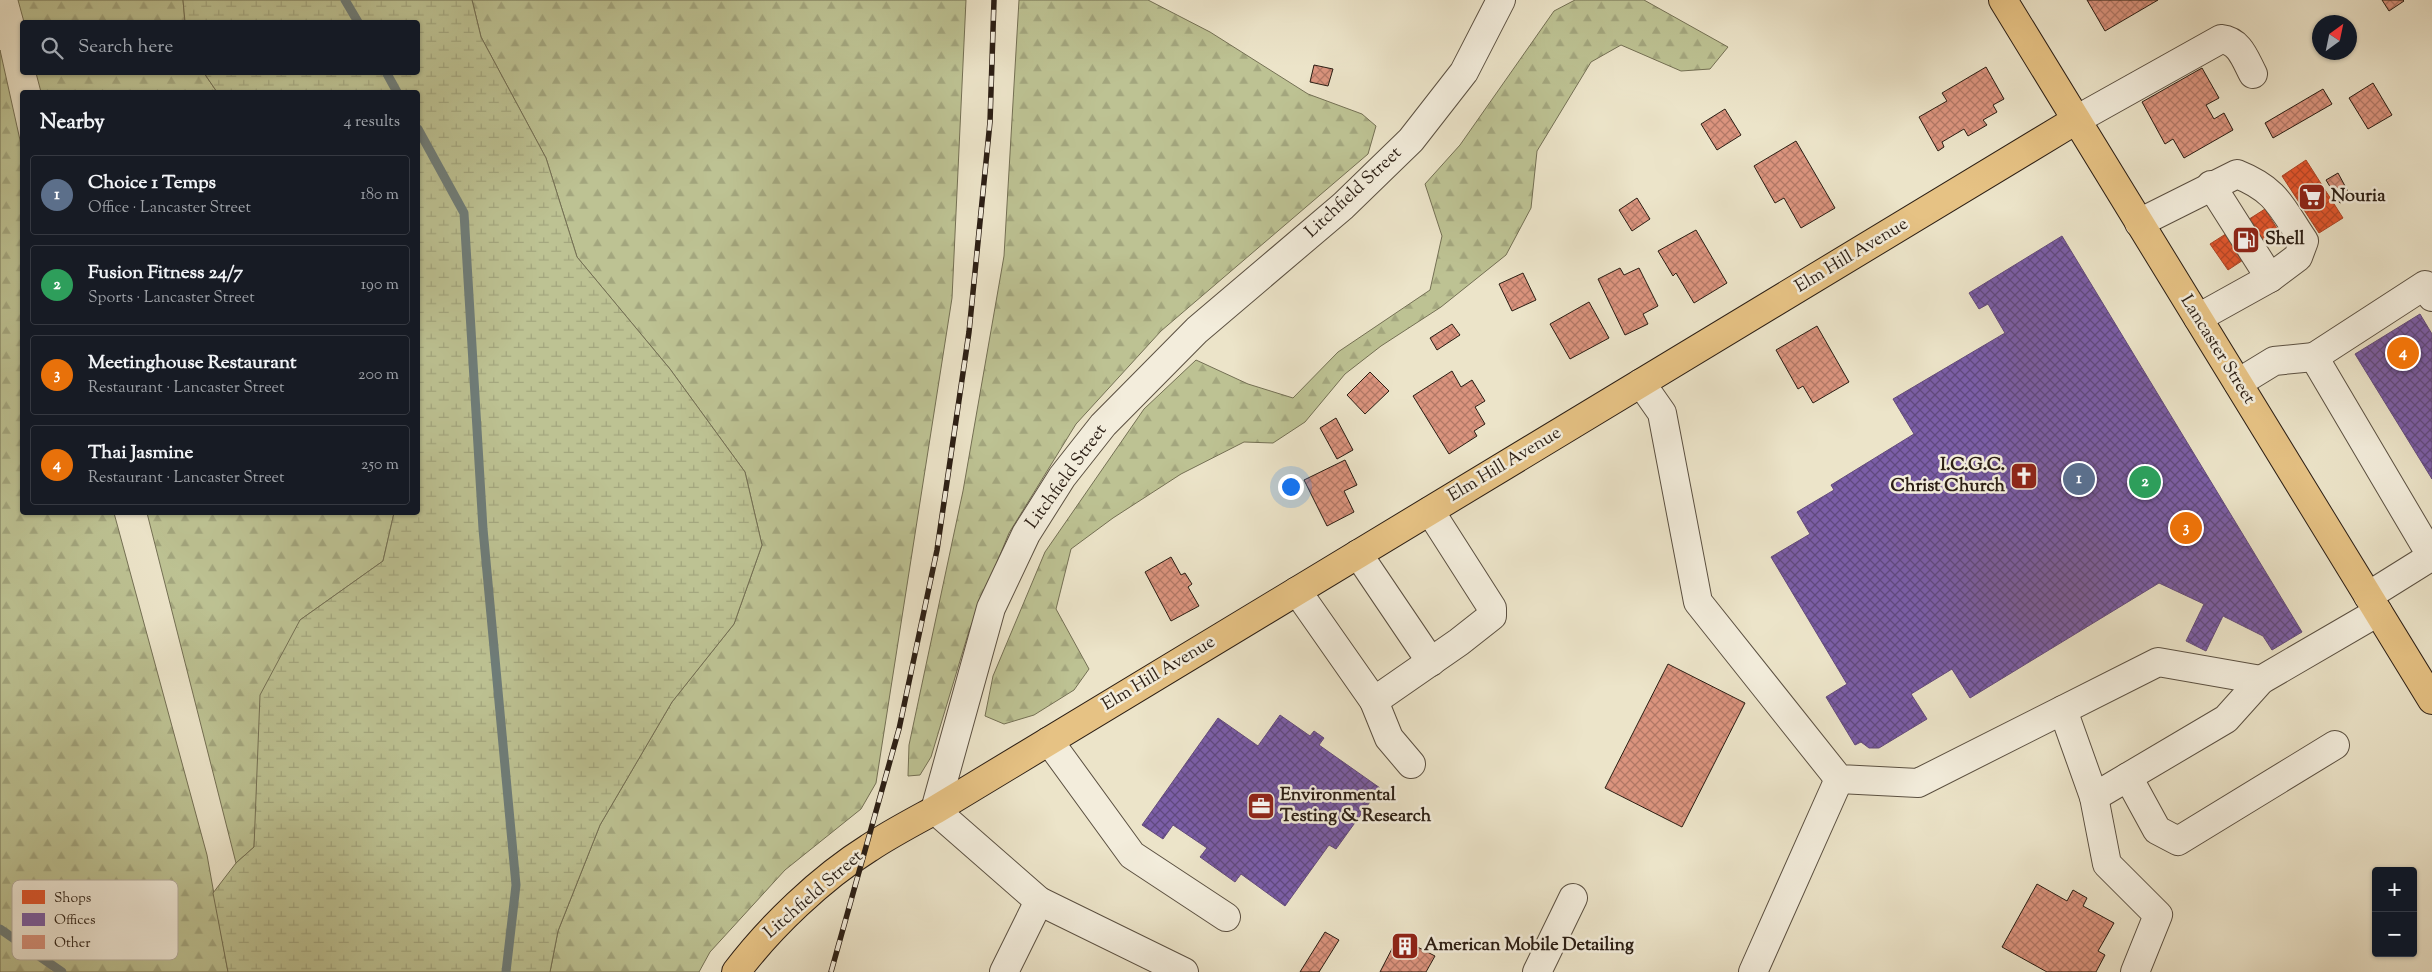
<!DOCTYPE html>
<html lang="en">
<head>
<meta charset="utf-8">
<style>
  body { margin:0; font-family:"Sorts Mill Goudy",serif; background:#242831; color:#f1f3f6 }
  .controls { position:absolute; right:15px; bottom:15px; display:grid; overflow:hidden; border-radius:5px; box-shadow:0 1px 4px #0004 }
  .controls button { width:45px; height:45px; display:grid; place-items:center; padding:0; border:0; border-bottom:1px solid #363941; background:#171b24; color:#f1f3f6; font:25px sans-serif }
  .compass { position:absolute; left:2312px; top:15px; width:45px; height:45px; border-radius:50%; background:#171b24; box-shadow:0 1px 4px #0004; rotate:33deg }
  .you { position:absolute; left:1290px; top:486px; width:18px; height:18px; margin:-12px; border:4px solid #fff; border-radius:50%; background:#1a73e8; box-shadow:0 0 0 8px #1a73e833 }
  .badge { display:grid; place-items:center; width:32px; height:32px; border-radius:50%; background:#ea580c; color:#fff; font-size:16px; font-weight:700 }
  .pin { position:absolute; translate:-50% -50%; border:2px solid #fff; box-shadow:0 1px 5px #0006 }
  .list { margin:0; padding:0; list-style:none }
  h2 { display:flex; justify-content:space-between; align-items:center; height:65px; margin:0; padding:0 20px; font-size:21px }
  h2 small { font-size:16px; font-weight:400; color:#9ea1a6 }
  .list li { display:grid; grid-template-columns:32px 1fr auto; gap:15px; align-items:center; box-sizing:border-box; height:80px; margin:0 10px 10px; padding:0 10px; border:1px solid #363941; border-radius:5px }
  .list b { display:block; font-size:19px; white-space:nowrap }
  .list p { margin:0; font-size:16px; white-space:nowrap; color:#9ea1a6 }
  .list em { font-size:16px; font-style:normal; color:#9ea1a6 }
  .icon { flex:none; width:28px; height:28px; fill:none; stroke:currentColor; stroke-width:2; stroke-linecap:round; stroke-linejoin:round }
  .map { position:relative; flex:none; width:2432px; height:972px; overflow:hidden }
  .search { position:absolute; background:#171b24; box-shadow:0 1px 4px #0004; left:20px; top:20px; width:400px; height:55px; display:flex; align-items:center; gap:12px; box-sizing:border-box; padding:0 18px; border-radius:5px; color:#9ea1a6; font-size:19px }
  .panel { position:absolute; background:#171b24; box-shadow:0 1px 4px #0004; left:20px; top:90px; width:400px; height:425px; border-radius:5px }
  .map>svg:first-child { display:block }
</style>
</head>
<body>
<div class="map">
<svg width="2432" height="972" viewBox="0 0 2432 972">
  <defs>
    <pattern id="forest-firs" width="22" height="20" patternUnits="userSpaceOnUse" patternTransform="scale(1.25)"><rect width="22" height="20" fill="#bdc293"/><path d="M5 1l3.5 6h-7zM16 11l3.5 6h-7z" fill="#a3a67e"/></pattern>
    <pattern id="wetland-marsh" width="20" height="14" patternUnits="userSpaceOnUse" patternTransform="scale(1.25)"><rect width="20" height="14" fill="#bdc293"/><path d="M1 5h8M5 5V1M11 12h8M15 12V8" fill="none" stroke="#a3a67e"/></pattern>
    <pattern id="shops-cross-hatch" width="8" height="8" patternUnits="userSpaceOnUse" patternTransform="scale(1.25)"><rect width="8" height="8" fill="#e4572e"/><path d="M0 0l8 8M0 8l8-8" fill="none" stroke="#b94726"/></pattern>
    <pattern id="offices-cross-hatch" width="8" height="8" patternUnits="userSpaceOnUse" patternTransform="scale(1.25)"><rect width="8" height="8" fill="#7b5ea7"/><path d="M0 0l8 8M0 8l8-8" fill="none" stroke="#60497f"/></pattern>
    <pattern id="building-cross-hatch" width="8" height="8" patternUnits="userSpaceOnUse" patternTransform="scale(1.25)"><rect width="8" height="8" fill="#db947e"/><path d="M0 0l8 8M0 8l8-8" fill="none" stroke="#b27866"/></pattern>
  </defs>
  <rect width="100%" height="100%" fill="#ece4c9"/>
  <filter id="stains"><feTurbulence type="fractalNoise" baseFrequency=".004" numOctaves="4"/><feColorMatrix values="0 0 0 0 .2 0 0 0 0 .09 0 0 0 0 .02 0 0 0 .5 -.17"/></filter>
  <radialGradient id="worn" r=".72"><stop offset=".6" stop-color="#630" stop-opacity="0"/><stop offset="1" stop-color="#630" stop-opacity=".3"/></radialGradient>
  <!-- forest -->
  <g fill="url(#forest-firs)" stroke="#747054">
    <path d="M18,0H183L185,22H24Z"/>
    <path d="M472,0H966L952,298L876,783L861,809L785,870L710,952L699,972H550L558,931L600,825L672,702L734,624L762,545L745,472L670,369L577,257L546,158L481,37Z"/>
    <path d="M1019,0H1148L1210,32L1308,94L1362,114L1376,126L1368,154L1161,331L1076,424L1009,533L969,631L931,757L920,775L908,776L909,745L963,491L1004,256Z"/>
    <path d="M1575,0H1644L1728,47L1710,69L1681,71L1621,45L1591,62L1537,151L1531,208L1506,255L1441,307L1381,346L1345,374L1305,422L1273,443L1244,442L1181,474L1113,518L1071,549L1056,609L1089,669L1074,690L1034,715L1004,724L985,716L993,676L1045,552L1144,409L1196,360L1248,384L1293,398L1338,352L1430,290L1442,236L1425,184L1460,145L1554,11Z"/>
    <path d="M0,50L22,149V512L114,513L207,855L228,972H0Z"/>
    <path d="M36,73H204L217,92H41Z"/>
    <path d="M147,513H394L383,561L300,620L258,785L254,847L236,863Z"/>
  </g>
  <!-- wetland -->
  <path fill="url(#wetland-marsh)" stroke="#747054" d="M183,0H472L481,37L546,158L577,257L670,369L745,472L762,545L734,624L672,702L600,825L558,931L550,972H228L213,893L236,863L254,847L260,695L300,620L383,561L394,513L418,512V92H217L204,73L418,72V22H185Z"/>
  <!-- shops -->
  <g fill="url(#shops-cross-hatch)" stroke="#ac4626">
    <path d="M2306,160L2343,218L2319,233L2282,176Z"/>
    <path d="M2265,209L2281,235L2228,270L2210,244Z"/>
  </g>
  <!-- offices -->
  <g fill="url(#offices-cross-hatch)" stroke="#634b7b">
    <path d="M2062,236L2302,632L2272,650L2263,636L2223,616L2206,651L2186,641L2204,604L2159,583L1970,698L1952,669L1911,694L1927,719L1879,748H1869L1861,742L1855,745L1826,697L1847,684L1771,557L1810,534L1797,512L1834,490L1831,485L1914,434L1893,399L2005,333L1988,304L1979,309L1969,293Z"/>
    <path d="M2420,314L2432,334V479L2355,354Z"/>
    <path d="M1280,715L1310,736L1314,731L1324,738L1319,745L1380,788L1336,849L1329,845L1285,906L1241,874L1235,882L1200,857L1207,848L1173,825L1163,839L1142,825L1218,718L1258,746Z"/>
  </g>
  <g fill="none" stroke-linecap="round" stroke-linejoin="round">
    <!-- stream -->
    <g stroke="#6e7d7a" stroke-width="9">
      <path d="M345,0L358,22"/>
      <path d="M386,72L397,92"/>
      <path d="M418,129L464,213L483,529L516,885L506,972"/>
      <path d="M0,929L62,972"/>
    </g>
  </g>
  <!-- building -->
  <g fill="url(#building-cross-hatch)" stroke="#2b1e14">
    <path d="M2087,0H2158L2105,31Z"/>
    <path d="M2382,0H2403L2404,1L2389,11Z"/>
    <path d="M1314,65L1333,69L1328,86L1310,82Z"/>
    <path d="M1986,67L2004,99L1993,105L1997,112L1983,120L1987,125L1968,136L1964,129L1942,142L1944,147L1938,151L1919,117L1947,101L1942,93Z"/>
    <path d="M2202,68L2219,98L2206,105L2214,119L2224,113L2233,130L2184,158L2173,139L2165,144L2142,102Z"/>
    <path d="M2373,83L2392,115L2368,129L2349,98Z"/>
    <path d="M2323,89L2332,104L2273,138L2265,123Z"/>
    <path d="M1725,109L1741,135L1717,150L1701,124Z"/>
    <path d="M1796,141L1835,208L1801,228L1784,198L1775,203L1754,166Z"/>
    <path d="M2338,173L2351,197L2340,203L2326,180Z"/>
    <path d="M1637,198L1650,219L1632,231L1619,210Z"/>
    <path d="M1696,230L1727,283L1694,303L1676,273L1673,276L1658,251Z"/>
    <path d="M1620,268L1624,275L1639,268L1658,306L1643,314L1648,324L1625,335L1598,279Z"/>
    <path d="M1523,273L1536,300L1512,311L1499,284Z"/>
    <path d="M1589,302L1609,338L1570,359L1550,324Z"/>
    <path d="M1452,324L1460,335L1437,350L1430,338Z"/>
    <path d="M1817,326L1849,382L1813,403L1803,386L1798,389L1776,350Z"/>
    <path d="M1452,371L1461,387L1472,380L1485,401L1475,407L1485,424L1474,431L1477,436L1449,454L1413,396Z"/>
    <path d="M1370,372L1389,391L1365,414L1347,395Z"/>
    <path d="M1336,418L1353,450L1337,459L1320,428Z"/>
    <path d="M1345,460L1357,485L1344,491L1354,512L1327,526L1304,480Z"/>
    <path d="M1171,557L1181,575L1185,573L1192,584L1188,587L1199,606L1171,621L1145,572Z"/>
    <path d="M1668,664L1745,703L1682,827L1605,788Z"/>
    <path d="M2037,884L2067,901L2073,890L2087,898L2083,906L2114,923L2098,951L2105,955L2096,972H2047L2002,947Z"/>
    <path d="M1325,932L1339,940L1319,972H1300Z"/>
    <path d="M1398,937L1435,956L1426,972H1380Z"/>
  </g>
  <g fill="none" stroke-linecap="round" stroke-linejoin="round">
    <!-- minor casing -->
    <g stroke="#5b5041" stroke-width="30">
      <g id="minor">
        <path d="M2076,120L2221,39C2240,41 2245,59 2253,74"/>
        <path d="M2211,185L2270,278"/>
        <path d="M2139,223L2237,174C2277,190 2281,207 2304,241L2298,257L2270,278L2198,318"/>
        <path d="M2432,297L2425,285L2314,357L2432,557"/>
        <path d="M1641,383L1662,413L1698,602L1839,779L1918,783L2158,662L2261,680"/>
        <path d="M2238,383L2274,361L2314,357"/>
        <path d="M1358,554L1431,662"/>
        <path d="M1297,591L1374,701L1459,642L1492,616V608L1430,511"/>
        <path d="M2368,596L2432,556"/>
        <path d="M1374,701L1389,738L1411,764"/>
        <path d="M2063,710L2094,797L2226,719L2261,680L2378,612"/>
        <path d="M1049,741L1132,855L1226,917"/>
        <path d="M2128,777L2157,830L2178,841L2335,745"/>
        <path d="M2094,797L2107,864L2158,915L2135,972"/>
        <path d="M1004,972L1039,901"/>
        <path d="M1184,972L1039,901L935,810L991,608L1026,534L1062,477L1103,425L1197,330L1343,206L1411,140L1464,72L1501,0"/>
        <path d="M1537,972L1573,898"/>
        <path d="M1753,972L1839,779"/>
      </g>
    </g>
    <!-- major casing -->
    <g stroke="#2b1e14" stroke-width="30">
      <g id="major">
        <path d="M2003,0L2432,700"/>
        <path d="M736,972C770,927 821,878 869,848C890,834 913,822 935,810L2076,120"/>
      </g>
    </g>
    <!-- minor -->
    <use href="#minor" stroke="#f3eddc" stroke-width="28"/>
    <!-- major -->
    <use href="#major" stroke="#e6c284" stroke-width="28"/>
    <!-- rail casing -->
    <g stroke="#2b1e14" stroke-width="5.5">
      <path id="rail" d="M831,972L899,729L937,550L969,332L990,122L994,0"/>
    </g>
    <!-- rail -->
    <use href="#rail" stroke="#f3eddc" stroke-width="4" stroke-dasharray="11" stroke-linecap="butt"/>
  </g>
  <!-- icons -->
  <defs>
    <g id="supermarket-square" transform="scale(1.4375)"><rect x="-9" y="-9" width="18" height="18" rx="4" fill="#8f2418" stroke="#f3eddc"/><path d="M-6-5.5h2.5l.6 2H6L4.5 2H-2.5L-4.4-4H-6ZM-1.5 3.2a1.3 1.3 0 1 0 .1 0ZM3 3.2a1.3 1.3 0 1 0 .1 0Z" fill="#fff"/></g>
    <g id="fuel-square" transform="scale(1.4375)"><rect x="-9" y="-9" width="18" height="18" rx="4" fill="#8f2418" stroke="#f3eddc"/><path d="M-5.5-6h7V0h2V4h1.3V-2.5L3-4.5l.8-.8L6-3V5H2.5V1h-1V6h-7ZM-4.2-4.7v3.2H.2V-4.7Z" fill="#fff"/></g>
    <g id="church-square" transform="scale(1.4375)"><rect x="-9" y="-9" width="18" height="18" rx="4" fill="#8f2418" stroke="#f3eddc"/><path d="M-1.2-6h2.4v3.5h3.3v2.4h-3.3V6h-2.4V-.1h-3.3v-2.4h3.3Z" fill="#fff"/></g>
    <g id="office-square" transform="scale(1.4375)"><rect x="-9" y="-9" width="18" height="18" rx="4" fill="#8f2418" stroke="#f3eddc"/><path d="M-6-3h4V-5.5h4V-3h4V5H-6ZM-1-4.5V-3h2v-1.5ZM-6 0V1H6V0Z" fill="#fff"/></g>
    <g id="building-square" transform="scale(1.4375)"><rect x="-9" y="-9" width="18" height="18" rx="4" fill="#8f2418" stroke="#f3eddc"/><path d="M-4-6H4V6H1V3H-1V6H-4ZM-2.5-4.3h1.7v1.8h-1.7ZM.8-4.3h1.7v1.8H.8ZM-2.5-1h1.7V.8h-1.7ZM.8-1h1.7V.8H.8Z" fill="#fff"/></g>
  </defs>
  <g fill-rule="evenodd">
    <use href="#supermarket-square" x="2312" y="197"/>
    <use href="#fuel-square" x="2246" y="240"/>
    <use href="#church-square" x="2024" y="476"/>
    <use href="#office-square" x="1261" y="806"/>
    <use href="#building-square" x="1405" y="946"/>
  </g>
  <g text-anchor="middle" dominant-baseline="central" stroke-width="5" stroke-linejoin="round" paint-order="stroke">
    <!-- street labels -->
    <g font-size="18" fill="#2b1e14" stroke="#f3eddc">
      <text transform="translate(1354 193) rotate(-43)">Litchfield Street</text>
      <text transform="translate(1852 256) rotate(-31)">Elm Hill Avenue</text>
      <text transform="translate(2217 350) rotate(58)">Lancaster Street</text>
      <text transform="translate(1505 465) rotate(-31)">Elm Hill Avenue</text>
      <text transform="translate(1067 477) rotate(-54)">Litchfield Street</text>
      <text transform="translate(1159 674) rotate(-31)">Elm Hill Avenue</text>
      <text transform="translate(814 895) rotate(-41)">Litchfield Street</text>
    </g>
    <!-- poi labels -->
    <g font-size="18" font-weight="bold" fill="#2b1e14" stroke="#f3eddc" text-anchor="start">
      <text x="2331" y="197">Nouria</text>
      <text x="2265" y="240">Shell</text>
      <text x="2005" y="466" text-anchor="end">I.C.G.C.<tspan x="2005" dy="21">Christ Church</tspan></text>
      <text x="1280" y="796">Environmental<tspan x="1280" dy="21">Testing &amp; Research</tspan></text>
      <text x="1424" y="946">American Mobile Detailing</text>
    </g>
  </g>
  <!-- legend -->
  <rect x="12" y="880" width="166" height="80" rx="8" fill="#f3eddc" stroke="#b7afa0" stroke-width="1"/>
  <rect x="22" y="890" width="23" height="14" fill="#e4572e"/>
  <rect x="22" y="913" width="23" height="13" fill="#7b5ea7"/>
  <rect x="22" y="935" width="23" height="14" fill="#db947e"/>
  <g font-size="14" fill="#2b1e14">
    <text x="54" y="902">Shops</text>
    <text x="54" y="924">Offices</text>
    <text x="54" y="947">Other</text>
  </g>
  <rect width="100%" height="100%" filter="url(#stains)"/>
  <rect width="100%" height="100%" fill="url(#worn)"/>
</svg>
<div class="controls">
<button>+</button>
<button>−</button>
</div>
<svg class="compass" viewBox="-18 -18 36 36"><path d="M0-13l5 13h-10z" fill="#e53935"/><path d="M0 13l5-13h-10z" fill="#9ea1a6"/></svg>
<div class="you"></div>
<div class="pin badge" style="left:2079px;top:479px;background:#5c6f8a">1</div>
<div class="pin badge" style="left:2145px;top:482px;background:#2e9e5b">2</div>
<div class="pin badge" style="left:2186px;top:528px;background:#e8710a">3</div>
<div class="pin badge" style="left:2403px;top:353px;background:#e8710a">4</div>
<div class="search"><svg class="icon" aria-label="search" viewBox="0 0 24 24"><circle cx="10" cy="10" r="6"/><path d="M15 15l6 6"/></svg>Search here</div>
<section class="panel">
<h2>Nearby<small>4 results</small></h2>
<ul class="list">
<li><span class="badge" style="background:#5c6f8a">1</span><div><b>Choice 1 Temps</b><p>Office · Lancaster Street</p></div><em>180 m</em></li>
<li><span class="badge" style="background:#2e9e5b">2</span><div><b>Fusion Fitness 24/7</b><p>Sports · Lancaster Street</p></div><em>190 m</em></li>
<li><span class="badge" style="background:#e8710a">3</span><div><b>Meetinghouse Restaurant</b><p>Restaurant · Lancaster Street</p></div><em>200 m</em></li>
<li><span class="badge" style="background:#e8710a">4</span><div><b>Thai Jasmine</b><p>Restaurant · Lancaster Street</p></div><em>250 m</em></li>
</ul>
</section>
</div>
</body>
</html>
